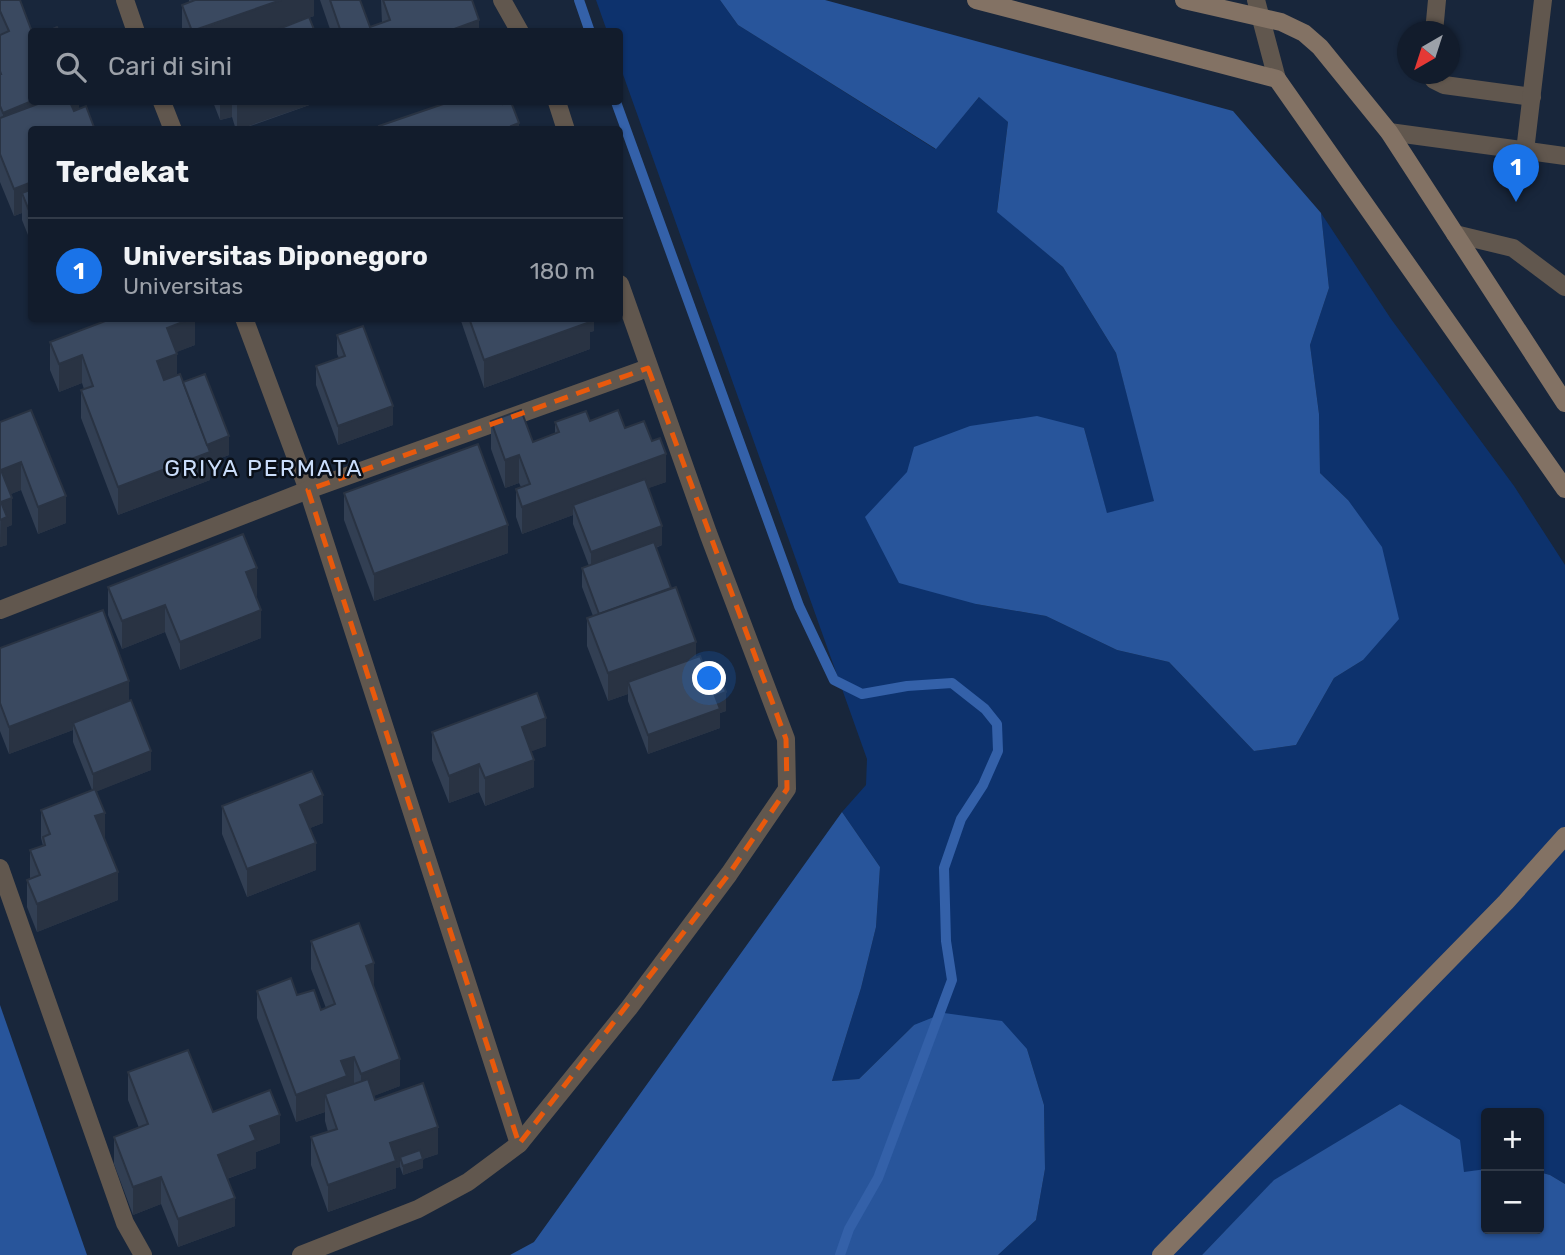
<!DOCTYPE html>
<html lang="id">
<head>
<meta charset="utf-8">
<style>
  body { margin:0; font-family:Rubik,sans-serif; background:#1f2938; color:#f1f3f6 }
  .controls { position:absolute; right:21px; bottom:21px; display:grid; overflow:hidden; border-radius:7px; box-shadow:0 2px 5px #0004 }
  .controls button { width:63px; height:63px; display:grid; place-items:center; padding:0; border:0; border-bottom:2px solid #313a48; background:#121c2c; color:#f1f3f6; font:35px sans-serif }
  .compass { position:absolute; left:1397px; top:21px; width:63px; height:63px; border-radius:50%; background:#121c2c; box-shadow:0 2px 5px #0004; rotate:219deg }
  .you { position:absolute; left:710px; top:679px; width:24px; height:24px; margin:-18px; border:5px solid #fff; border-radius:50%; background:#1a73e8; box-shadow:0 0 0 10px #1a73e833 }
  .badge { display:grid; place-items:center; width:46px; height:46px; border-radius:50%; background:#1a73e8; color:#fff; font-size:23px; font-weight:700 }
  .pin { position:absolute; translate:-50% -58px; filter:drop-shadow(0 2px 4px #0008) }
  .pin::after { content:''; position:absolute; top:37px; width:24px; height:21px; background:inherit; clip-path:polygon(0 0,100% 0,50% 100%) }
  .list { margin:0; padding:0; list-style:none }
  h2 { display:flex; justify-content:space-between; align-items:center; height:91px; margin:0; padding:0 28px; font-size:30px }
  h2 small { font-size:23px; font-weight:400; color:#9ca1a9 }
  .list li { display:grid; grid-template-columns:46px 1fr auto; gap:21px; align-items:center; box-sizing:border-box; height:105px; padding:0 28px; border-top:2px solid #313a48 }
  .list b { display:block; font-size:26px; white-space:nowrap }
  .list p { margin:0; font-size:23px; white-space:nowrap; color:#9ca1a9 }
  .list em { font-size:23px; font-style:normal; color:#9ca1a9 }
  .icon { flex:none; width:38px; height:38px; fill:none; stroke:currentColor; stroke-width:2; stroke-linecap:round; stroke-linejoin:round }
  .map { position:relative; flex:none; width:1565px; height:1255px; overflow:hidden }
  .search { position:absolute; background:#121c2c; box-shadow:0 2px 5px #0004; left:28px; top:28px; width:595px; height:77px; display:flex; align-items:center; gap:18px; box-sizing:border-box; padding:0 24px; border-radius:7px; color:#9ca1a9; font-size:26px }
  .panel { position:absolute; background:#121c2c; box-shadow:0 2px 5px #0004; left:28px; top:126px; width:595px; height:196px; border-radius:7px }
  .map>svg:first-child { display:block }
</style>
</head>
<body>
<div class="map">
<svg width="1565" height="1255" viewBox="0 0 1565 1255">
  <rect width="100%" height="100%" fill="#18263b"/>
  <!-- green -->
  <path fill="#0d326d" d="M596,0H720L738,25L935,149L980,96L1008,122L997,211L1063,267L1116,353L1155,501L1107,514L1084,428L976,604L1046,616L1117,650L1169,662L1254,751L1296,745L1334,678L1363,660L1348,500L1320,473L1319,414L1310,345L1329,288L1321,213L1391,319L1514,486L1565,565V1184L1550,1175L1539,1172V1113H1486V1169L1464,1173L1400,1104L1275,1180L1202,1255H998L1036,1220L1045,1169L1044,1105L1027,1049L914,1025L859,1079L832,1081L861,988L876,927L880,867L842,812L866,785L867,759L620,66V32L607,31Z"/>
  <!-- forest -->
  <g fill="#28559b">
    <path d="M720,0H825L1233,111L1321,213L1329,288L1310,345L1319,414L1320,473L1348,500L1382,547L1399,619L1363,660L1334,678L1296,745L1254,751L1169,662L1117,650L1046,616L976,604L899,583L865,517L907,472L914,447L970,426L1037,416L1084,428L1107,513L1154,501L1116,353L1063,267L997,212L1008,122L979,97L936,149L738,25Z"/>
    <path d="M842,812L880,867L876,927L861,988L832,1081L859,1079L914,1025L944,1013L1002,1021L1027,1049L1044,1105L1045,1169L1036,1220L998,1255H510L534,1242Z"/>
    <path d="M0,1005L87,1255H0Z"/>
    <path d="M1400,1104L1460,1140L1464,1172L1486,1169V1229H1539V1172L1550,1175L1565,1184V1255H1202L1274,1180Z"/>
  </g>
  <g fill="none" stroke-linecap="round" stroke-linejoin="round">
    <!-- stream -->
    <g stroke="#3461a9" stroke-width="10">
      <path d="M579,0L590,32"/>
      <path d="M616,102L799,606L834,680L862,694L907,686L952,683L985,709L997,724L998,751L983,785L961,819L944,868L946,941L952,980L878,1178L849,1229L840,1255"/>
    </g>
    <!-- lane -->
    <g stroke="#61574e" stroke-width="18">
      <path d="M1256,0L1277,79"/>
      <path d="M1434,32L1437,0"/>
      <path d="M1430,74L1434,80L1444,85L1532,97"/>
      <path d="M1389,132L1565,156"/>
      <path d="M1525,151L1543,0"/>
      <path d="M1455,234L1513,248L1565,287"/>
    </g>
    <!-- street -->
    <g stroke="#61574e" stroke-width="18">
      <path d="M125,0L136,32"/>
      <path d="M502,0L520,32"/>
      <path d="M162,102L173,130"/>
      <path d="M557,102L566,130"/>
      <path d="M244,318L308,490L519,1144"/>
      <path d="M0,610L308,490L648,368"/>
      <path d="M0,868L125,1223L143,1255"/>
      <path d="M301,1255L418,1209L468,1182L519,1144L629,1008L729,874L787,789L786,739L708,533L620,284"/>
    </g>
    <!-- secondary -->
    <g stroke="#837264" stroke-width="18">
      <path d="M976,0L1277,79L1565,489"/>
      <path d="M1184,0L1281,22L1304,33L1320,47L1389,132L1565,403"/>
      <path d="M1161,1255L1506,902L1565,836"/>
    </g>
  </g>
  <!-- wall -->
  <g fill="#323f53">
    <path d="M0,0L32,32L79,102L32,130V245L22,220V213L14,216L0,182Z"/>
    <path d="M189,0H314V16L270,32H182V5L189,3Z"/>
    <path d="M320,0H360L370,27L382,23L381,0H472L479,32H331Z"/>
    <path d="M213,102H318L239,130H236L232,117L220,120Z"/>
    <path d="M195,318V345L176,352L177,376L183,382L229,455L210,462V480L118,515L81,418V390L84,389L82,383L59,392L50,370V342Z"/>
    <path d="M460,318H594V331L590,332V349L484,388Z"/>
    <path d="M337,335L393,425L338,445L316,385V366L339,358L337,354Z"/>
    <path d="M491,421L533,442L555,433V422L590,421L625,428L666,482L648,488L662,545L656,548L696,657L704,666L726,711L720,713V728L648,754L628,701V694L608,701L587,646V618L593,616L582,587V568L589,566L573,524V515L522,534L516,517V489L521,487L519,483L505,488L491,449Z"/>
    <path d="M0,422L66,523L38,534L21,490L11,494L12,525L7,527V545L0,547Z"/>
    <path d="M344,493L508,553L374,601L344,520Z"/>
    <path d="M108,587L257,596H256L261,638L180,670L165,632L122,649L108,615Z"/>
    <path d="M0,648L129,701L151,770L97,791L105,840L118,900L37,932L27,907V880L30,879V850L43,846L41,838V810L92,790L73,742V730L9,754L0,731Z"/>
    <path d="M432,732L546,746L531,751L534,787L485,806L479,792L449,803L432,760Z"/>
    <path d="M222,806L323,823L310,828L316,870L247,897L222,834Z"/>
    <path d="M311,941L374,989L400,1086L373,1096L375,1100L438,1154L423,1159V1168L403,1175L400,1167L396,1168V1188L328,1212L311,1165V1137L328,1132L325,1121V1112L296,1122L257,1018V991L297,995L321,1010L326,1008L311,969Z"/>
    <path d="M128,1072L280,1143L256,1152V1168L227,1179L235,1226L178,1247L161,1204L133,1215L114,1164V1137L139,1128L128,1100Z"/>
  </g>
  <!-- shaded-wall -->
  <g fill="#293343">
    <path d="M281,0H314V16L270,32H192Z"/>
    <path d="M479,20V32H446Z"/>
    <path d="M32,101L79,102V110L3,140V113Z"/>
    <path d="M220,102H232V117L220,120Z"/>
    <path d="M240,102H318L237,130V103Z"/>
    <path d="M519,123V130H511V126Z"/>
    <path d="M32,182V209L22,193V213L14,216V189Z"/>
    <path d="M193,318H195V345L167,356V328Z"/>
    <path d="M584,318H594V331L590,332V349L484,388V360Z"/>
    <path d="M177,354V381L157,389V361Z"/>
    <path d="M82,355V383L59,392V364Z"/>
    <path d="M393,406V425L338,445V426Z"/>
    <path d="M229,436V455L210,462V480L118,515V487L204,446Z"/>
    <path d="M666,454V482L577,514L573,505V515L522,534V507Z"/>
    <path d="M519,455V483L505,488V460Z"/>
    <path d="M21,462V490L1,498V470Z"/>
    <path d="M66,496V523L38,534V507Z"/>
    <path d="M12,498V525L7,527V545L0,547L1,502Z"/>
    <path d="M508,525V553L374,601V574Z"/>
    <path d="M662,526V545L591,571V552Z"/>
    <path d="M257,568V596L246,600V572Z"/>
    <path d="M165,605V632L122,649V621Z"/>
    <path d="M261,610V638L180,670V642Z"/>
    <path d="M696,642V669L628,682V694L608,701V673Z"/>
    <path d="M129,681V709L73,723V730L9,754V727Z"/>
    <path d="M726,692V711L720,713V728L648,754V735L715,696Z"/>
    <path d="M546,718V746L522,755V727Z"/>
    <path d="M151,751V770L93,793V774Z"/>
    <path d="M534,760V787L485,806V778Z"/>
    <path d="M479,764V792L449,803V776Z"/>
    <path d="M323,795V823L300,832V805Z"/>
    <path d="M105,813V840L95,816Z"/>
    <path d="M316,843V870L247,897V869Z"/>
    <path d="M118,872V900L37,932V904Z"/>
    <path d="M374,963V990L366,966Z"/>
    <path d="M354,1057V1084L325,1094V1112L296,1122V1095L341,1061Z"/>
    <path d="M400,1059V1086L361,1101V1074Z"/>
    <path d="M280,1115V1143L256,1152V1168L218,1182V1155L250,1126Z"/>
    <path d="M438,1127V1154L423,1159V1168L403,1175V1166L400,1157V1167L396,1168V1188L328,1212V1185L390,1143Z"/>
    <path d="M161,1177V1204L133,1215V1187Z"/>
    <path d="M235,1198V1226L178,1247V1219Z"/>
  </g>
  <!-- building -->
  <g fill="#3a4960" stroke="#293343" stroke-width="2">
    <path d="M0,0H20L32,32V101L3,113L0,106V74H1L0,71V35L9,31L0,11Z"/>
    <path d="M195,0H281L192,31L182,5Z"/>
    <path d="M330,0H360L370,27L390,20L383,0H472L479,20L446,32H341Z"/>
    <path d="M309,17L315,32H271Z"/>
    <path d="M57,27L59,32H46Z"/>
    <path d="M43,102H70L74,111L86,106L95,130H32V182L14,189L0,154V118Z"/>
    <path d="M449,102H502L503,104L511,102L519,123L511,126L512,130H380L379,126Z"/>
    <path d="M32,189V218L22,193Z"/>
    <path d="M113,318H193L167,328L177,354L157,361L164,380L180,374L210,452L118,487L81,390L93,386L82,355L59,364L50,342Z"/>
    <path d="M469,318H589L590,322L484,360Z"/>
    <path d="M363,326L393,406L338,426L316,366L345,356L337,335Z"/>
    <path d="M205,374L229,436L207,445L183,382Z"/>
    <path d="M31,410L66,496L38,507L21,462L1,470L12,498L1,502L7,517L0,520V422Z"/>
    <path d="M521,410L533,442L559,432L555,422L586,411L590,421L618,410L625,428L644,421L652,441L660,438L666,454L522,507L516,489L530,484L519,455L505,460L491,421Z"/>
    <path d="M478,444L508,525L374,574L344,493Z"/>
    <path d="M645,479L662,526L591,552L573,505Z"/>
    <path d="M243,534L257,568L246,572L261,610L180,642L165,605L122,621L108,587Z"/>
    <path d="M654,542L671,588L599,614L582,568Z"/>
    <path d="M676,587L696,642L608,673L587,618Z"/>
    <path d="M103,610L129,681L9,727L0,703V648Z"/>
    <path d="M700,656L704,666L715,662L726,692L715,696L720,709L648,735L628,682Z"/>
    <path d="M537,693L546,718L522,727L534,760L485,778L479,764L449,776L432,732Z"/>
    <path d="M131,700L151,751L93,774L73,723Z"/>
    <path d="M312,771L323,795L300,805L316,843L247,869L222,806Z"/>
    <path d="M95,789L105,813L95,816L118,872L37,904L27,880L40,875L30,850L45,845L43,837L50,834L41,810Z"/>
    <path d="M359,923L374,963L366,966L400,1059L361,1074L354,1057L341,1061L347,1076L296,1095L257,991L291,978L297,995L314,990L321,1010L335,1004L311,941Z"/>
    <path d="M188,1050L213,1112L270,1090L280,1115L250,1126L256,1140L218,1155L235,1198L178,1219L161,1177L133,1187L114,1137L148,1124L128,1072Z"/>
    <path d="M368,1079L375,1100L423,1083L438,1127L390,1143L396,1161L328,1185L311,1137L337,1129L325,1094Z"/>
    <path d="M420,1150L423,1159L403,1166L400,1157Z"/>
  </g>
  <!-- marked area -->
  <path fill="none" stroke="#e8590c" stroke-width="5" stroke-dasharray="14 9" stroke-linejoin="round" d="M648,368L786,739L787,789L729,874L519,1144L308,490Z"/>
  <g text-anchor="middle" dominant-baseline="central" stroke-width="5" stroke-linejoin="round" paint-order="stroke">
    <!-- neighbourhood labels -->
    <g font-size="23" letter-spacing="2" fill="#caddfa" stroke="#090f18">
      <text x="264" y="468">GRIYA PERMATA</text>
    </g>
  </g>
</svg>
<div class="controls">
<button>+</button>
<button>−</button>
</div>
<svg class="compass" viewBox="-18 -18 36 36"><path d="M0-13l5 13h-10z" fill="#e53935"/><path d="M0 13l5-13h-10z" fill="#9ca1a9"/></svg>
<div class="you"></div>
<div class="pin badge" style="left:1516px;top:202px">1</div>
<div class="search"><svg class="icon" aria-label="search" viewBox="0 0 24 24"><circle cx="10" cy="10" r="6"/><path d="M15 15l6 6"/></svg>Cari di sini</div>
<section class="panel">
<h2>Terdekat<small></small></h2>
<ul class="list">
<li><span class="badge">1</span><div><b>Universitas Diponegoro</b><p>Universitas</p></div><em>180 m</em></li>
</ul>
</section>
</div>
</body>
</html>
